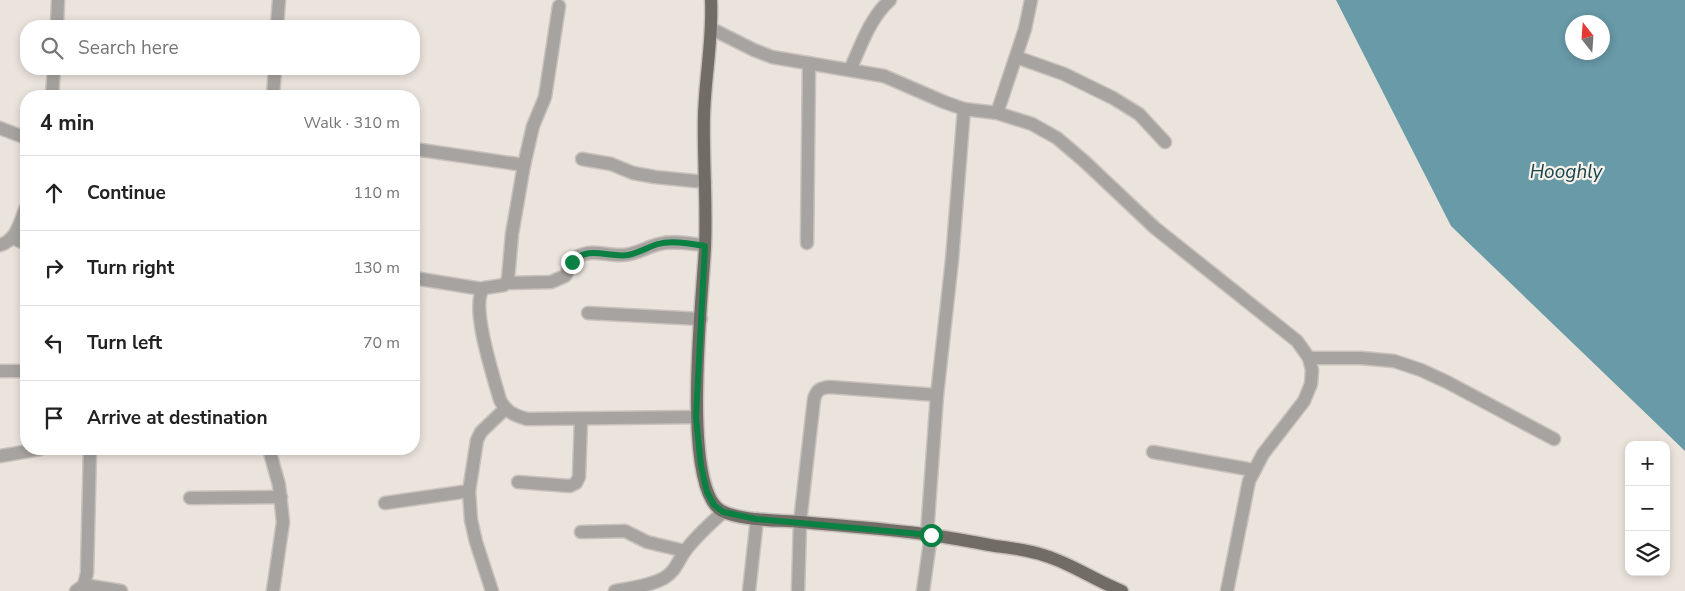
<!DOCTYPE html>
<html lang="en">
<head>
<meta charset="utf-8">
<style>
  body { margin:0; font-family:"Nunito Sans",sans-serif; background:#f6f6f6; color:#222 }
  .controls { position:absolute; right:15px; bottom:15px; display:grid; overflow:hidden; border-radius:10px; box-shadow:0 2px 8px #0003 }
  .controls button { width:45px; height:45px; display:grid; place-items:center; padding:0; border:0; border-bottom:1px solid #e0e0e0; background:#fff; color:#222; font:25px sans-serif }
  .compass { position:absolute; left:1565px; top:15px; width:45px; height:45px; border-radius:50%; background:#fff; box-shadow:0 2px 8px #0003; rotate:343deg }
  .stop { position:absolute; width:15px; height:15px; margin:-11px; border:4px solid #0b8043; border-radius:50%; background:#fff }
  .stop.end { background:#0b8043; border-color:#fff; box-shadow:0 1px 5px #0008 }
  .list { margin:0; padding:0; list-style:none }
  h2 { display:flex; justify-content:space-between; align-items:center; height:65px; margin:0; padding:0 20px; font-size:21px }
  h2 small { font-size:16px; font-weight:400; color:#767676 }
  .list li { display:grid; grid-template-columns:32px 1fr auto; gap:15px; align-items:center; box-sizing:border-box; height:75px; padding:0 20px; border-top:1px solid #e0e0e0 }
  .list b { display:block; font-size:19px; white-space:nowrap }
  .list em { font-size:16px; font-style:normal; color:#767676 }
  .icon { flex:none; width:28px; height:28px; fill:none; stroke:currentColor; stroke-width:2; stroke-linecap:round; stroke-linejoin:round }
  .map { position:relative; flex:none; width:1685px; height:591px; overflow:hidden }
  .search { position:absolute; background:#fff; box-shadow:0 2px 8px #0003; left:20px; top:20px; width:400px; height:55px; display:flex; align-items:center; gap:12px; box-sizing:border-box; padding:0 18px; border-radius:20px; color:#767676; font-size:19px }
  .panel { position:absolute; background:#fff; box-shadow:0 2px 8px #0003; left:20px; top:90px; width:400px; height:365px; border-radius:20px }
  .map>svg:first-child { display:block }
</style>
</head>
<body>
<div class="map">
<svg width="1685" height="591" viewBox="0 0 1685 591">
  <rect width="100%" height="100%" fill="#ebe4dd"/>
  <!-- water -->
  <path fill="#699aa7" fill-rule="evenodd" d="M1336,0H1685V451L1451,226ZM1572,22H1602V52H1572Z"/>
  <g fill="none" stroke-linecap="round" stroke-linejoin="round">
    <!-- minor casing -->
    <g stroke="#c9c2bc" stroke-width="15">
      <g id="minor">
        <path d="M559,6L545,97L533,126L524,165L512,234L508,279L504,285L484,288C469,304 494,378 500,400C506,412 514,415 527,419L696,417"/>
        <path d="M57,26L58,0"/>
        <path d="M277,26L279,0"/>
        <path d="M712,29L754,50L772,57L884,76L944,102L964,109L997,113L1032,124L1057,138L1084,161L1155,228L1297,341L1309,358L1312,370L1311,384L1304,401L1263,454L1249,481L1227,591"/>
        <path d="M1016,57L1064,74L1113,98L1139,114L1165,142"/>
        <path d="M850,70C861,45 870,18 890,0"/>
        <path d="M52,96L54,69"/>
        <path d="M273,96L275,69"/>
        <path d="M997,113L1025,29L1031,0"/>
        <path d="M0,128L26,138"/>
        <path d="M414,149L524,165"/>
        <path d="M582,159L611,164L633,173L655,177L705,182"/>
        <path d="M13,238L26,244"/>
        <path d="M807,243L809,63"/>
        <path d="M0,245C17,240 20,222 26,207"/>
        <path d="M414,278L482,289"/>
        <path d="M506,283L551,282L565,276C569,270 571,261 577,257C592,248 607,256 622,255C636,255 646,247 659,244C673,240 691,244 705,245"/>
        <path d="M588,313L701,319"/>
        <path d="M1309,358H1361L1394,361L1421,370L1447,382L1554,439"/>
        <path d="M0,371H26"/>
        <path d="M269,449L279,485L283,522L273,591"/>
        <path d="M1153,452L1253,470"/>
        <path d="M0,456L40,449"/>
        <path d="M518,482L570,486L576,483L579,477L581,419"/>
        <path d="M190,498L281,497"/>
        <path d="M385,503L469,491"/>
        <path d="M581,532L625,531L647,542L685,551"/>
        <path d="M927,534L937,395L952,260L964,109"/>
        <path d="M84,585L121,591"/>
        <path d="M76,591L84,585L87,573L90,449"/>
        <path d="M492,591L476,542L471,520L469,491L477,440L481,432L505,409"/>
        <path d="M615,591C630,588 650,586 664,578C675,572 678,561 685,551C696,536 710,524 723,512"/>
        <path d="M749,591L757,519"/>
        <path d="M798,591L800,522L814,399C817,389 821,388 830,387L937,395"/>
        <path d="M923,591L931,535"/>
      </g>
    </g>
    <!-- major casing -->
    <g stroke="#c9c2bc" stroke-width="15">
      <path id="major" d="M711,0C713,39 705,77 704,116C703,160 707,204 705,247C703,293 680,489 722,511C741,521 779,520 800,522C844,526 888,529 931,535C952,538 974,542 995,546C1012,548 1029,550 1046,556C1072,564 1096,581 1122,591"/>
    </g>
    <!-- minor -->
    <use href="#minor" stroke="#a6a3a0" stroke-width="12"/>
    <!-- major -->
    <use href="#major" stroke="#726c67" stroke-width="12"/>
  </g>
  <g fill="none" stroke-linecap="round" stroke-linejoin="round">
    <!-- route -->
    <path stroke="#0b8043" stroke-width="6" d="M572,262C588,245 609,258 628,255C639,253 648,247 658,244C672,240 691,244 705,246L696,417L701,466L707,492L714,505L723,512L756,519L931,535"/>
  </g>
  <g text-anchor="middle" dominant-baseline="central" stroke-width="4.5" stroke-linejoin="round" paint-order="stroke">
    <!-- water labels -->
    <g font-size="19" font-style="italic" fill="#15434d" stroke="#f8f1ea">
      <text x="1566" y="172">Hooghly</text>
    </g>
  </g>
</svg>
<div class="controls">
<button>+</button>
<button>−</button>
<button><svg class="icon" aria-label="layers" viewBox="0 0 24 24"><path d="M12 4l9 5-9 5-9-5zM3 14l9 5 9-5"/></svg></button>
</div>
<svg class="compass" viewBox="-18 -18 36 36"><path d="M0-13l5 13h-10z" fill="#e53935"/><path d="M0 13l5-13h-10z" fill="#767676"/></svg>
<div class="stop" style="left:931px;top:535px"></div>
<div class="stop end" style="left:572px;top:262px"></div>
<div class="search"><svg class="icon" aria-label="search" viewBox="0 0 24 24"><circle cx="10" cy="10" r="6"/><path d="M15 15l6 6"/></svg>Search here</div>
<section class="panel">
<h2>4 min<small>Walk · 310 m</small></h2>
<ul class="list">
<li><svg class="icon" aria-label="ahead" viewBox="0 0 24 24"><path d="M12 20V5M6 11l6-6 6 6"/></svg><div><b>Continue</b></div><em>110 m</em></li>
<li><svg class="icon" aria-label="right" viewBox="0 0 24 24"><path d="M7 20v-9h11M14 6l5 5-5 5"/></svg><div><b>Turn right</b></div><em>130 m</em></li>
<li><svg class="icon" aria-label="left" viewBox="0 0 24 24"><path d="M17 20v-9H6M10 6l-5 5 5 5"/></svg><div><b>Turn left</b></div><em>70 m</em></li>
<li><svg class="icon" aria-label="arrive" viewBox="0 0 24 24"><path d="M6 21V4h12l-3 4 3 4H6"/></svg><div><b>Arrive at destination</b></div></li>
</ul>
</section>
</div>
</body>
</html>
